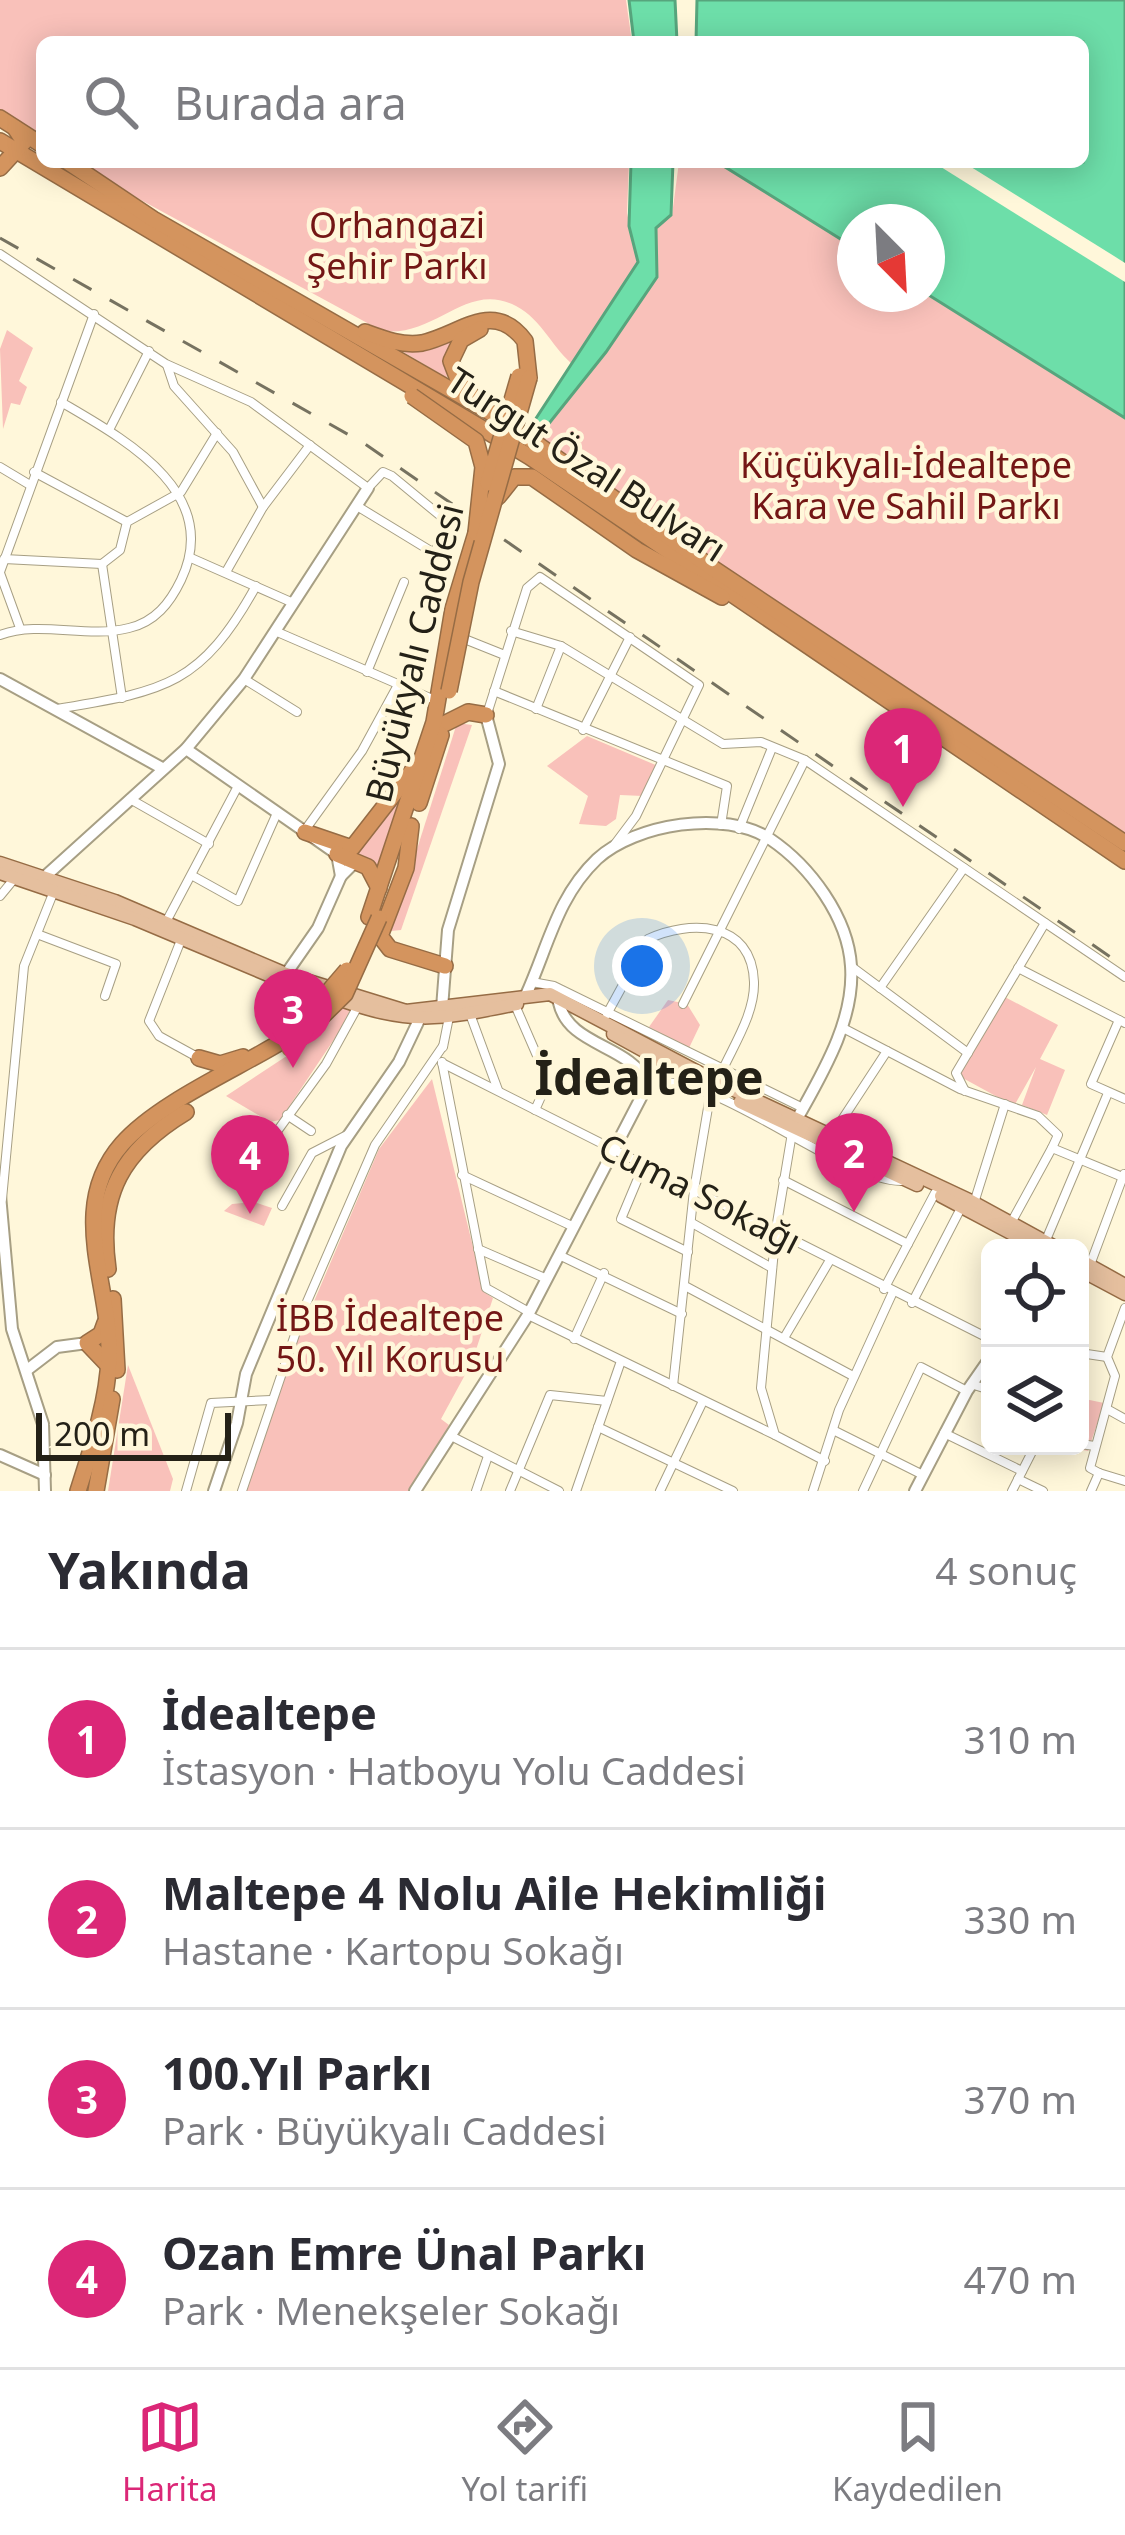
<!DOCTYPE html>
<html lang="tr">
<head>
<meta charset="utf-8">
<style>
  body { margin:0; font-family:"Noto Sans",sans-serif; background:#f2f2f3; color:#2b2b33 }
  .controls { position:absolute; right:36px; bottom:36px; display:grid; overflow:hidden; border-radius:18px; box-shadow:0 6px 30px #0003 }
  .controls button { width:108px; height:108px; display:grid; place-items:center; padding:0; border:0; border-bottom:3px solid #e1e1e2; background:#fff; color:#2b2b33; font:60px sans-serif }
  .compass { position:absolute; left:837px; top:204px; width:108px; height:108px; border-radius:50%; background:#fff; box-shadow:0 6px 30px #0003; rotate:156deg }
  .scale { position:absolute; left:36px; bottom:30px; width:195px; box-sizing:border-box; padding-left:12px; border:6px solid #242117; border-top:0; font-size:33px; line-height:42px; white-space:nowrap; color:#242117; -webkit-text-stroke:9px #fff7da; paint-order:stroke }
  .you { position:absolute; left:642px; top:966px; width:42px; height:42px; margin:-30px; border:9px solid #fff; border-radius:50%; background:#1a73e8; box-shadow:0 0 0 18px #1a73e833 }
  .badge { display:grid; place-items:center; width:78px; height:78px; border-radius:50%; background:#db2777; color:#fff; font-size:39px; font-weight:700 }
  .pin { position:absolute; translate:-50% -99px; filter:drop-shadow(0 3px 6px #0008) }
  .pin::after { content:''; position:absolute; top:63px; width:42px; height:36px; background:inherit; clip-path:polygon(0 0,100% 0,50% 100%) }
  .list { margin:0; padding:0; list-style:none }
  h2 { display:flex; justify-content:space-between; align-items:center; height:156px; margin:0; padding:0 48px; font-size:51px }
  h2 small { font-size:39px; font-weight:400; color:#7c7c81 }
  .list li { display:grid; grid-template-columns:78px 1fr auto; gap:36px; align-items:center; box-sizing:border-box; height:180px; padding:0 48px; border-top:3px solid #e1e1e2 }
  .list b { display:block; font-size:45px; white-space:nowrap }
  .list p { margin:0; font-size:39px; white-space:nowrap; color:#7c7c81 }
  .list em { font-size:39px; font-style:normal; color:#7c7c81 }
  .icon { flex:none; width:66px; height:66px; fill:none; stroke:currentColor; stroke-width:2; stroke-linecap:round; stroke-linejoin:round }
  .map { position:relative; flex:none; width:1125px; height:1491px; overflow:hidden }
  .search { position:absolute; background:#fff; box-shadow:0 6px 30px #0003; left:36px; right:36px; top:36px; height:132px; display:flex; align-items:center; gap:30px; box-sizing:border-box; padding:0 42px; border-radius:18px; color:#7c7c81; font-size:45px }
  .sheet { height:876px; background:#fff }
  nav { display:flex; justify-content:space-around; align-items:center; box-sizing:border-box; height:168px; border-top:3px solid #e1e1e2; background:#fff; font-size:33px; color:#7c7c81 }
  nav a { display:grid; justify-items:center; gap:6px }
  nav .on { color:#db2777 }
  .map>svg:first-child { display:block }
</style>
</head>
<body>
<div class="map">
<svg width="1125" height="1491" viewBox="0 0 1125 1491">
  <rect width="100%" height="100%" fill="#fff7da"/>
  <!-- green -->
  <g fill="#f9c1ba">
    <path d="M0,0H626L632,42H42V136L0,109Z"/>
    <path d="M82,162H629L627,213L638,262L576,367C553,350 542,319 516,306C466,280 436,338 382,331L139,199Z"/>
    <path d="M679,162H720L855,248V294L927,293L1125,418V836C930,702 731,576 538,440L657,277L656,228L672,215Z"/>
    <path d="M7,330L33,348L19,381L27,387L20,405L11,403L3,429L0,349Z"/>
    <path d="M463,333L446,364L447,378L400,350Z"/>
    <path d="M457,723L472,725L401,930L391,931Z"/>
    <path d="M587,736L658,766L643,796L620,795L616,819L606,826L579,824L588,796L547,766Z"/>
    <path d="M416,770L379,867L352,857Z"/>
    <path d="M1003,996L1058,1025L1040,1059L1065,1070L1047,1115L1022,1105L1036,1067L1014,1106L959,1076Z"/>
    <path d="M668,1000L687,1004L700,1025L689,1048L649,1027Z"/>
    <path d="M342,1005L353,1011L280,1120L270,1122L226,1096L308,1042Z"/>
    <path d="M432,1079L484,1292L493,1298L472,1362L441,1419L449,1425L413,1491H244L292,1353L379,1149Z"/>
    <path d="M254,1202L272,1208L264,1226L224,1211L232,1204Z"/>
    <path d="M128,1365L173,1479L170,1491H108Z"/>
    <path d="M1080,1398L1104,1403L1088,1451L1059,1446H1080Z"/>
  </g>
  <!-- water -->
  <g fill="#6ddea9" stroke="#57a57d" stroke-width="3">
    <path d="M629,0H675L677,42H634Z"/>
    <path d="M697,0H1125V418L927,294V222H855V248L717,162H1083V42H696Z"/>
    <path d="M631,162H673L671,215L656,228L657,277L606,352L539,436L529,429L638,262L629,226Z"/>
  </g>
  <!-- pier -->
  <path fill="#fff7da" d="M933,162H963L1114,256L1125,263V282Z"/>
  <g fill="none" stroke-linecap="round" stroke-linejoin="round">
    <!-- street casing -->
    <g stroke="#a79f84" stroke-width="10">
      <g id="street">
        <path d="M0,254L166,364L251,402L368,488L383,472L392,476L449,523L434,553L357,506"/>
        <path d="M167,365L174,386L233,452L263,507"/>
        <path d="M109,430L149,351"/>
        <path d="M0,467L30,485"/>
        <path d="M34,472L127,522"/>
        <path d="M191,558L291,602"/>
        <path d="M4,559L102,564L120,550L127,522L181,492L217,433"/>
        <path d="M102,564L122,698"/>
        <path d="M0,572L94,314"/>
        <path d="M226,572L263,507L310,445"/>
        <path d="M0,573L20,628"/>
        <path d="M275,631L437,701"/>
        <path d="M511,631L561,646L723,744L761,742L805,760L1125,977"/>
        <path d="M0,635C41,620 86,639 129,628C155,622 170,603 181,580C223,492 124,439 61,402"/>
        <path d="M467,640L502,654"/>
        <path d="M367,672L404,582"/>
        <path d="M244,679L297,712"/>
        <path d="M494,691L727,786L721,825"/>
        <path d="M56,709C164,691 200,687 256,586"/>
        <path d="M536,709L561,646"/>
        <path d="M487,714L527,588L540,577L699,685L636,816L615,844"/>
        <path d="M583,730L630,637"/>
        <path d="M130,799L209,844"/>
        <path d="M739,829L772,748"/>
        <path d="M305,830L362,751L398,685"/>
        <path d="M193,876L238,901L277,813"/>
        <path d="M0,896L14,879"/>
        <path d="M166,922L238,786"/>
        <path d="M37,934L116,964L105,996"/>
        <path d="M181,940L149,1021L159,1036L199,1058"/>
        <path d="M852,967L968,1053"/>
        <path d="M1018,968L1125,1023"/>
        <path d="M532,982L554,986L803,1108"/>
        <path d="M880,988L964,868"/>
        <path d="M683,1004L805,760"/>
        <path d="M515,1005L548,1081L535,1110"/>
        <path d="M470,1014L498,1090"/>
        <path d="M607,1014L648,939C689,920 752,920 754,982C755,1012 735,1043 723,1069"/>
        <path d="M1119,1020L1091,1084L1125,1099"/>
        <path d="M843,1028L960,1089L1038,1116L1058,1135L1052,1148"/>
        <path d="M443,1047L449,1017"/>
        <path d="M442,1062L486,1288L529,1312"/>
        <path d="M442,1063L990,1339"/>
        <path d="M648,1084C710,1066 834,1179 901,1181"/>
        <path d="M965,1091L956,1073L1045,923"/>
        <path d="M287,1115L311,1131"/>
        <path d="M793,1127L776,1229L761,1388L775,1435L825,1461"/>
        <path d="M832,1135L887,1051"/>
        <path d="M257,1159L326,1064L358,1006"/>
        <path d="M644,1164L621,1219L688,1252"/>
        <path d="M462,1175L574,1227"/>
        <path d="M783,1180L908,1244"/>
        <path d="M2,1199L24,966L54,891"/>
        <path d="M974,1203L1005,1104"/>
        <path d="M282,1206L312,1153L347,1135"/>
        <path d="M692,1223L772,1268"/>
        <path d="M1011,1223L1052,1148L1125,1178"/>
        <path d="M1046,1240L1108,1093"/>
        <path d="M478,1249L547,1279"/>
        <path d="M561,1256L682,1314"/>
        <path d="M1090,1265L1124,1174"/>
        <path d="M685,1286L853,1376"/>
        <path d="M884,1289L935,1193"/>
        <path d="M912,1303L961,1208"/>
        <path d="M528,1315L775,1435"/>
        <path d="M784,1338L830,1260"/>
        <path d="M574,1339L604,1273"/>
        <path d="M1080,1353L1107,1357"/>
        <path d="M971,1384L990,1390"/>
        <path d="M673,1386L694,1190L710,1096"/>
        <path d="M1107,1409L1125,1419"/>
        <path d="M598,1427L733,1491"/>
        <path d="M835,1431L923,1475"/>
        <path d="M944,1433L1022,1471"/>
        <path d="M451,1436L559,1491"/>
        <path d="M1080,1444L1095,1446"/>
        <path d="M1099,1473L1090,1468L1115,1376L1107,1357L1125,1308"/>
        <path d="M1099,1473L1125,1481"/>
        <path d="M1018,1479L1043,1491"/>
        <path d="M186,1491L211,1403L271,1400"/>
        <path d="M242,1491L303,1311L375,1145L443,1046"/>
        <path d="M476,1491L488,1456"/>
        <path d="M510,1491L550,1395L607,1401"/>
        <path d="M576,1491L621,1361"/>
        <path d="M660,1491L703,1401"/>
        <path d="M813,1491L839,1410L892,1294"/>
        <path d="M863,1491L921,1367L967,1391"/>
        <path d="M1012,1491L1035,1446"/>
        <path d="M1091,1491L1099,1473"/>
      </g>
    </g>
    <!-- secondary casing -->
    <g stroke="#a79f84" stroke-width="14">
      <g id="secondary">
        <path d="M0,679L160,767"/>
        <path d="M186,749L337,854L341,876L354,863"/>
        <path d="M40,881L186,749L244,679L368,488"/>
        <path d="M286,974L318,928L341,876"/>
        <path d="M526,995C548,947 557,897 597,859C635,824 725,809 770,839C810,866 848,917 851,966C855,1020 822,1074 797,1119"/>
        <path d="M442,1008L448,930L499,764L486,715"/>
        <path d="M0,1195L12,1329L43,1424L45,1491"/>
        <path d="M27,1370L57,1347L87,1343"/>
        <path d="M0,1455L45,1475"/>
        <path d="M214,1491L237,1423L246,1374L341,1146L399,1062L419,1020"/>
        <path d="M415,1491L528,1315L648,1084C630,1044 569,1047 559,1003"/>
        <path d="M915,1491L967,1391L990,1358"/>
      </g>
    </g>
    <!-- primary casing -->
    <g stroke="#966c45" stroke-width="15">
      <g id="primary">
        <path d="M0,863L115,901L286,974L406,1011L550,994L717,1082L969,1200L1057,1248"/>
        <path d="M0,873L135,919L273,977"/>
        <path d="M332,997C410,1026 438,1020 517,1004"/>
        <path d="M613,1034L695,1079"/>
        <path d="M740,1102L917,1185"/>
        <path d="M941,1196L1039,1248"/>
        <path d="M1080,1260L1125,1285"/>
        <path d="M1080,1270L1125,1294"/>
      </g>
    </g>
    <!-- highway casing -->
    <g stroke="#966c45" stroke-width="18">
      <g id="highway">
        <path d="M0,118L42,145"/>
        <path d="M0,141L530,457L1125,861"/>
        <path d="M68,162L153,219L500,418L714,569L1125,843"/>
        <path d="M0,168L24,142L15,128"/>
        <path d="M365,332C384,339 402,346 422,343C460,335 493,298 525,341L529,378"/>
        <path d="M474,398L459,382L451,361L461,340L480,329"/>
        <path d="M498,497L514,477H532L637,550L722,597"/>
        <path d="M444,724L468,712L486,715"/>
        <path d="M419,803L441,735"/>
        <path d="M411,826L406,868L380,936L390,949L445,966"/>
        <path d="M305,832L352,848L415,767"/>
        <path d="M337,854L368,867L379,888"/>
        <path d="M369,917L434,722L453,609L476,533"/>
        <path d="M199,1058L220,1064L243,1057"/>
        <path d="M108,1269C97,1194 123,1150 186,1112"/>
        <path d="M113,1299L117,1370"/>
        <path d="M105,1323L101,1334L87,1343L108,1365"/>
        <path d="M78,1491C91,1450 108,1400 109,1357C111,1284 66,1208 122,1144C158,1103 237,1069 284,1040"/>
        <path d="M96,1491L112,1399"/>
      </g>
    </g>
    <!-- street -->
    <use href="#street" stroke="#fff" stroke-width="8"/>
    <!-- secondary -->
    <use href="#secondary" stroke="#fff" stroke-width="10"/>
    <!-- primary -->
    <use href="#primary" stroke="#e5bf9e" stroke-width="12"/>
    <!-- highway -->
    <use href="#highway" stroke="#d4945e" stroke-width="15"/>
    <!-- rail -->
    <path stroke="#767260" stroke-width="3" stroke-dasharray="21 21" stroke-linecap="butt" d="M0,238L365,444L1125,967"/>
    <!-- highway-bridge casing -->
    <g stroke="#966c45" stroke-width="18" stroke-linecap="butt">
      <g id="highway-bridge">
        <path d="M412,396L476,441L483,467L476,533"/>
        <path d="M488,483L519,376"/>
        <path d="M449,691L471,582L529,378"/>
        <path d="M293,1033L347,970"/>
        <path d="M289,1049L345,994L379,918"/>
      </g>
    </g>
    <!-- highway-bridge -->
    <use href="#highway-bridge" stroke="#d4945e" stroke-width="15"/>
  </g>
  <g text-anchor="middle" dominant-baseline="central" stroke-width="9" stroke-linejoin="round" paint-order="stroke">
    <!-- park labels -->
    <g font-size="36" fill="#731615" stroke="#fff7da">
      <text x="397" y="224">Orhangazi<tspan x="397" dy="41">Şehir Parkı</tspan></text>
      <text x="906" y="464">Küçükyalı-İdealtepe<tspan x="906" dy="41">Kara ve Sahil Parkı</tspan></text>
      <text x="390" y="1317">İBB İdealtepe<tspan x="390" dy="41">50. Yıl Korusu</tspan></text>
    </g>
    <!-- street labels -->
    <g font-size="36" fill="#242117" stroke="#fff7da">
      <text transform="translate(587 464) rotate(33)">Turgut Özal Bulvarı</text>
      <text transform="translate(414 653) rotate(-76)">Büyükyalı Caddesi</text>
      <text transform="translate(700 1193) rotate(27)">Cuma Sokağı</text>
    </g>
    <!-- district labels -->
    <g font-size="48" font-weight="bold" fill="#242117" stroke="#fff7da">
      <text x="649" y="1076">İdealtepe</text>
    </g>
  </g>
</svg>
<div class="controls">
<button><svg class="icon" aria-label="locate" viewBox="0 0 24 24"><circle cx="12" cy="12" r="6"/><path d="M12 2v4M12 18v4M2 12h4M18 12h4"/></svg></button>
<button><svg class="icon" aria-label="layers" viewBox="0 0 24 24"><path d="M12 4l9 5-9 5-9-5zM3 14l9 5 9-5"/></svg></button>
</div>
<svg class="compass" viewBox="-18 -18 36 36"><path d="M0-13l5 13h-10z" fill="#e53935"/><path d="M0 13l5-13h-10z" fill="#7c7c81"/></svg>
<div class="scale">200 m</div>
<div class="you"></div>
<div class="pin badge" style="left:903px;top:807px">1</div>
<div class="pin badge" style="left:854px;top:1212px">2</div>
<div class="pin badge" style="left:293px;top:1068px">3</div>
<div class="pin badge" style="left:250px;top:1214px">4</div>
<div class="search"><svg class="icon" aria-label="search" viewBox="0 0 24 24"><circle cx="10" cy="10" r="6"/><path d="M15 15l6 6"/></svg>Burada ara</div>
</div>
<section class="sheet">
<h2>Yakında<small>4 sonuç</small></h2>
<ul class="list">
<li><span class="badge">1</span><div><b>İdealtepe</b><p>İstasyon · Hatboyu Yolu Caddesi</p></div><em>310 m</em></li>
<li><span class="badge">2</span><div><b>Maltepe 4 Nolu Aile Hekimliği</b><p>Hastane · Kartopu Sokağı</p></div><em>330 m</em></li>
<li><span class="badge">3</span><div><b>100.Yıl Parkı</b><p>Park · Büyükyalı Caddesi</p></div><em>370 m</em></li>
<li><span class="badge">4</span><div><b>Ozan Emre Ünal Parkı</b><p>Park · Menekşeler Sokağı</p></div><em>470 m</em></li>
</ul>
</section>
<nav>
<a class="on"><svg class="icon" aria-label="map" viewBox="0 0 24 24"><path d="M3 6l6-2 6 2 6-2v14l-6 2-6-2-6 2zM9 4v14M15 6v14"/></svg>Harita</a>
<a><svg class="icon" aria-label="directions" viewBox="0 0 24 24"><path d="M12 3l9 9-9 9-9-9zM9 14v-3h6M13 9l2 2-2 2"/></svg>Yol tarifi</a>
<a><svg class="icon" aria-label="saved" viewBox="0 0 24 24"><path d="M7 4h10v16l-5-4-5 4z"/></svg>Kaydedilen</a>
</nav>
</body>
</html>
